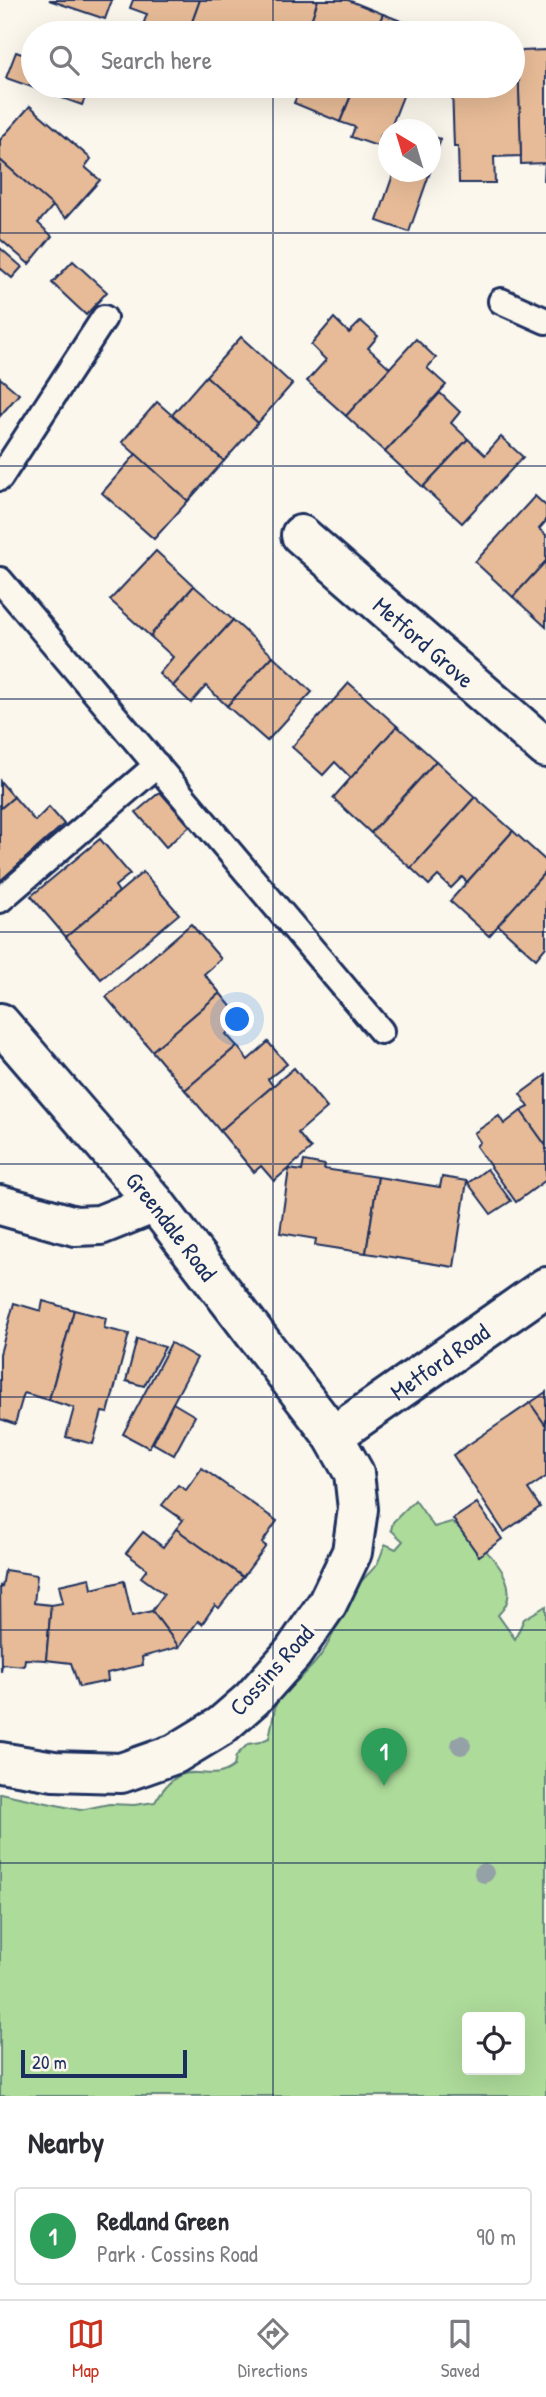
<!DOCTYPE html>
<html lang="en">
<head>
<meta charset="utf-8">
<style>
  body { margin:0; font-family:"Patrick Hand",sans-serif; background:#f2f2f3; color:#2b2b33 }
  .controls { position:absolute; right:21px; bottom:21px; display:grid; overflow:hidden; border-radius:7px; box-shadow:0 7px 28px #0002 }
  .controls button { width:63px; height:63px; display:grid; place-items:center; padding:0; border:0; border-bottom:2px solid #e1e1e2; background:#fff; color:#2b2b33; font:35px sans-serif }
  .compass { position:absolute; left:378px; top:119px; width:63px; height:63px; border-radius:50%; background:#fff; box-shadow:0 7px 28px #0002; rotate:322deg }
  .scale { position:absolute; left:21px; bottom:18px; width:166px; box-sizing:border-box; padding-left:7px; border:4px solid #1b2f5e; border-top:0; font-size:19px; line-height:24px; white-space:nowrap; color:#1b2f5e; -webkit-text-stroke:5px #fbf7ec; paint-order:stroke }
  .you { position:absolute; left:238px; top:1020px; width:24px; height:24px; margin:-18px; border:5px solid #fff; border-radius:50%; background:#1a73e8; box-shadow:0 0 0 10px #1a73e833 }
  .badge { display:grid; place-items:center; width:46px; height:46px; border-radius:50%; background:#c8321e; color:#fff; font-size:23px; font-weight:700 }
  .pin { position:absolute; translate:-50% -58px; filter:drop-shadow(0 2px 4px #0008) }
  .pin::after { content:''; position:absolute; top:37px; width:24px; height:21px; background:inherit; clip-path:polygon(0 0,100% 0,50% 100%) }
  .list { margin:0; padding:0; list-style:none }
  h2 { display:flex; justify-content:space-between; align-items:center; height:91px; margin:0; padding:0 28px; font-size:30px }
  h2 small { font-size:23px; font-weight:400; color:#7c7c81 }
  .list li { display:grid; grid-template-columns:46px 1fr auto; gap:21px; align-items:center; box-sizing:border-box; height:98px; margin:0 14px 14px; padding:0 14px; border:2px solid #e1e1e2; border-radius:7px }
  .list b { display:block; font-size:26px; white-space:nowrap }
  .list p { margin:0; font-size:23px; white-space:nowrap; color:#7c7c81 }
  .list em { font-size:23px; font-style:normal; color:#7c7c81 }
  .icon { flex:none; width:38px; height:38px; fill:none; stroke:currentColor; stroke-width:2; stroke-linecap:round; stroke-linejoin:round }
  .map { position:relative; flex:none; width:546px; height:2096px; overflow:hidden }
  .search { position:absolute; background:#fff; box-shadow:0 7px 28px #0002; left:21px; right:21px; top:21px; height:77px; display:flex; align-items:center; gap:18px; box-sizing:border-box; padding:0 24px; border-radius:38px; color:#7c7c81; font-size:26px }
  .sheet { height:203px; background:#fff }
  nav { display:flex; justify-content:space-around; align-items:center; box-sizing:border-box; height:98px; border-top:2px solid #e1e1e2; background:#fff; font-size:19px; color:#7c7c81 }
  nav a { display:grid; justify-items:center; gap:4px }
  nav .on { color:#c8321e }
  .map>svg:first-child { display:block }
</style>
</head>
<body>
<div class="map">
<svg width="546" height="2096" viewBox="0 0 546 2096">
  <rect width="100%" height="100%" fill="#fbf7ec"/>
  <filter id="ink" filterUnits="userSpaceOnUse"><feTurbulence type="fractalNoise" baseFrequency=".0143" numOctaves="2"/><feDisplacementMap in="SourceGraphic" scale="14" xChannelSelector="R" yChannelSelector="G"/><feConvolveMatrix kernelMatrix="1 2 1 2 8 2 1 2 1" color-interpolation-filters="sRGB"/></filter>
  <g filter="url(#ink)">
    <!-- green -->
    <path fill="#addb9a" stroke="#64857c" stroke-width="2" fill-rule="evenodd" d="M415,1500L434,1527L451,1522C475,1539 532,1582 498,1615L515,1639L524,1619L546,1606V2096H0V1793L80,1810L109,1804L134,1805L155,1802C186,1749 205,1789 234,1766L236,1756L248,1744L260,1742L269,1738L277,1698C297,1682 317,1665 329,1642C337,1628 339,1611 348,1597C355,1585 370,1574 377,1564C380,1558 383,1550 385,1544L396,1549L403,1541L391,1530L393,1522ZM467,2017H520V2070H467Z"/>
    <!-- building -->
    <g fill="#e7bb97" stroke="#1b2f5e" stroke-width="2">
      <path d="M49,0H112L105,19Z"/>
      <path d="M133,0H200L188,33H140L147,14L130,8Z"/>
      <path d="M200,0H318L307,33H279L253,24L250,33H188Z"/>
      <path d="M318,0H348L383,14L375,33H307Z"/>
      <path d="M383,14L429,32V33H375Z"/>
      <path d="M546,50V180H544L545,163L521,164L518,57H521V51Z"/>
      <path d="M16,52L33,58V86H90L82,105L6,78Z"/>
      <path d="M513,57H518L521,156L494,157L495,183H459L458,147H454L452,86H513Z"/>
      <path d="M301,86H355L340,122L294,103Z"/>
      <path d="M355,86H407L387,137L381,135L377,146L351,137L355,127L340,122Z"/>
      <path d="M30,106L91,159L85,167L100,180L66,218L0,160V140Z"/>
      <path d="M430,136L441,139L430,170Z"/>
      <path d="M0,160L53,206L38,223L52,236L29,264L0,239Z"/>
      <path d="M394,172H430L409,232L377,221Z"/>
      <path d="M0,248L22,267L12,278L0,268Z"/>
      <path d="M73,261L107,292L86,315L52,283Z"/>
      <path d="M334,318L349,333L361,321L378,336L368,348L390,368L346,416L307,381L326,360L311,345Z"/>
      <path d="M241,337L292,384L258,423L206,376Z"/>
      <path d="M416,339L436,358L427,368L446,385L385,452L346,416Z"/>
      <path d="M206,376L258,423L224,461L172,415Z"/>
      <path d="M0,378L19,394L0,416Z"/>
      <path d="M440,393L460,412L451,423L468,439L423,487L385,452Z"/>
      <path d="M157,402L224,461L188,501L122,442Z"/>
      <path d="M501,437L523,457L462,523L423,487L468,439L485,455Z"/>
      <path d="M136,454L188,501L154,539L102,493Z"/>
      <path d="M535,496L546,506V521L539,529L546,535V561L513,597L475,562Z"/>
      <path d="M156,551L194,586L150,636L110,600Z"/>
      <path d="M546,561V627L513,597Z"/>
      <path d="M194,586L233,620L173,686L159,674L173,657L150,636Z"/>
      <path d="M233,620L273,656L227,706L206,686L191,703L173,686Z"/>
      <path d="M273,656L312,692L267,741L227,706Z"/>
      <path d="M349,683L397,726L351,778L335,762L323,775L292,747Z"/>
      <path d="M397,726L436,761L371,833L333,798Z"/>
      <path d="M436,761L475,797L411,868L371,833Z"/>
      <path d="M0,781L14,797L0,809Z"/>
      <path d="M160,792L190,826L166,847L136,812Z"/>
      <path d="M14,797L35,821L49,807L64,824L0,881V809Z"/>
      <path d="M475,797L513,831L467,882L462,877L451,888L438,876L429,885L411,868Z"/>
      <path d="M513,831L546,861V871L489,936L450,901Z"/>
      <path d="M100,839L130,874L115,886L119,892L66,937L31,896Z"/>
      <path d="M546,871V947L536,959L498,925Z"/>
      <path d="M143,872L179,914L101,979L66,937Z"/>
      <path d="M191,924L221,959L204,974L220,993L152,1051L106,997Z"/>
      <path d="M220,993L242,1020L226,1034L237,1046L185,1090L152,1051Z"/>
      <path d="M268,1042L287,1064L268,1079L273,1086L220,1131L185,1090L237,1046L248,1060Z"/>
      <path d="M294,1068L327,1108L298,1133L311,1149L274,1181L261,1166L254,1172L220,1131Z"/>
      <path d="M546,1075V1146L521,1111L529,1107L520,1094Z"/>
      <path d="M521,1111L546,1146V1180L516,1202L476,1146L480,1142L474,1133L499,1116L504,1124Z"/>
      <path d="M304,1161L325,1165L324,1169L378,1177L366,1253L315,1245L316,1239L280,1233L289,1169L302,1171Z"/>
      <path d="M487,1169L511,1201L491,1214L468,1183Z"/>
      <path d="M378,1177L440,1187L442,1177L467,1181L454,1267L366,1253Z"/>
      <path d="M43,1301L74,1310L49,1400L24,1393L15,1424L0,1419V1354L14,1303L41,1311Z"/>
      <path d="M74,1310L106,1318L104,1328L129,1334L108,1413L102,1412L93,1444L66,1437L74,1408L49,1400Z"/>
      <path d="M137,1339L165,1347L144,1386L126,1381Z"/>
      <path d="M171,1343L197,1358L149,1448L123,1434Z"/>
      <path d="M546,1392V1426L530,1403Z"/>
      <path d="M173,1403L195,1416L174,1455L153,1443Z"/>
      <path d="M530,1403L546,1426V1477L528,1489L540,1507L504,1532L453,1455Z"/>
      <path d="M202,1468L277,1521L262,1543L266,1546L243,1577L176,1529L183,1520L162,1505L178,1485L186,1490Z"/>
      <path d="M477,1503L502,1539L479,1556L453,1519Z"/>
      <path d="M176,1529L243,1577L219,1608L215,1605L202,1624L198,1621L179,1647L152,1611L164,1594L141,1577L147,1569L126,1553L143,1532L163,1547Z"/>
      <path d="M5,1570L37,1575L34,1603L51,1605L46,1660L25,1659L24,1666L2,1664L1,1672L0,1586L2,1587Z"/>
      <path d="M90,1578L92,1589L124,1581L132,1616L152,1611L179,1647L142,1657L143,1665L107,1673L108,1681L79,1687L71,1663L46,1660L51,1605L63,1603L59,1585Z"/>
    </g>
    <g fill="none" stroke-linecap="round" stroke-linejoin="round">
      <!-- lane casing -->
      <g stroke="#1b2f5e" stroke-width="30">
        <g id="lane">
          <path d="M501,301L546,321"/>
          <path d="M0,478L104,318"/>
          <path d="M0,580L381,1031"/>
          <path d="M0,900L157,765"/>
        </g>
      </g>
      <!-- street casing -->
      <g stroke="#1b2f5e" stroke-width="44">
        <g id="street">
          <path id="s1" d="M301,535L546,748"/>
          <path id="s2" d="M0,1023L155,1203L333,1436L354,1473L358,1509L352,1552L327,1604L293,1653L252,1699L221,1726L175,1754L121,1773L54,1771L0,1762"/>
          <path d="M0,1205L75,1226L100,1225L155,1203"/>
          <path id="s3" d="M333,1436L546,1287"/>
        </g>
      </g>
      <!-- lane -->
      <use href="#lane" stroke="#fbf7ec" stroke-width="24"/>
      <!-- street -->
      <use href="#street" stroke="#fbf7ec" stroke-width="38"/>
    </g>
    <!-- trees -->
    <g fill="#94a1a6">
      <circle cx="461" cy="1745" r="10"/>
      <circle cx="484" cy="1873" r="10"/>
    </g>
  </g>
  <!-- grid -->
  <path fill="none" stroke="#1b2f5e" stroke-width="2" stroke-opacity="0.55" d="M273,0V33M273,86V2096M0,233H546M0,466H546M0,699H546M0,932H546M0,1164H546M0,1397H546M0,1630H546M0,1863H546"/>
  <g text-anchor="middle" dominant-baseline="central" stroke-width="7" stroke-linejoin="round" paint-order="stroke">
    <!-- street labels -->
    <g font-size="24" fill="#1b2f5e" stroke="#fbf7ec">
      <text stroke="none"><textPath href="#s1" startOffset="163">Metford Grove</textPath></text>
      <text stroke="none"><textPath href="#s2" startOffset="266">Greendale Road</textPath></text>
      <text stroke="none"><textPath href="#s3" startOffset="130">Metford Road</textPath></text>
      <text transform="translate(271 1670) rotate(-48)">Cossins Road</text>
    </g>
  </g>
</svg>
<div class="controls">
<button><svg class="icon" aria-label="locate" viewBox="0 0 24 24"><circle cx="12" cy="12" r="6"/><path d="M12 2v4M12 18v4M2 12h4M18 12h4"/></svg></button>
</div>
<svg class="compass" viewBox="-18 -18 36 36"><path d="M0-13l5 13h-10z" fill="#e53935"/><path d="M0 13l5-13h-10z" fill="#7c7c81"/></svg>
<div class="scale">20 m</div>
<div class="you"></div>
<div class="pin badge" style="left:384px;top:1786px;background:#2e9e5b">1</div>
<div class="search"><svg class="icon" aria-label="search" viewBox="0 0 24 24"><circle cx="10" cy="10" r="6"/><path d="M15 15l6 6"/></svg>Search here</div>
</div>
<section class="sheet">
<h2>Nearby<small></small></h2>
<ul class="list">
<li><span class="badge" style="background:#2e9e5b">1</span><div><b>Redland Green</b><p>Park · Cossins Road</p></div><em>90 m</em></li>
</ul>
</section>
<nav>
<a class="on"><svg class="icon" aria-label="map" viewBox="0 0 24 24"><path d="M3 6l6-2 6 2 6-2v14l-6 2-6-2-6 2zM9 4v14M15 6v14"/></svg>Map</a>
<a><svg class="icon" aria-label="directions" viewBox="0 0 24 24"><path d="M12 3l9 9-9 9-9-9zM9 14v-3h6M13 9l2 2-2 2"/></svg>Directions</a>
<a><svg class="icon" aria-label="saved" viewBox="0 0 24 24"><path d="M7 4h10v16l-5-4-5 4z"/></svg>Saved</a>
</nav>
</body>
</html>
